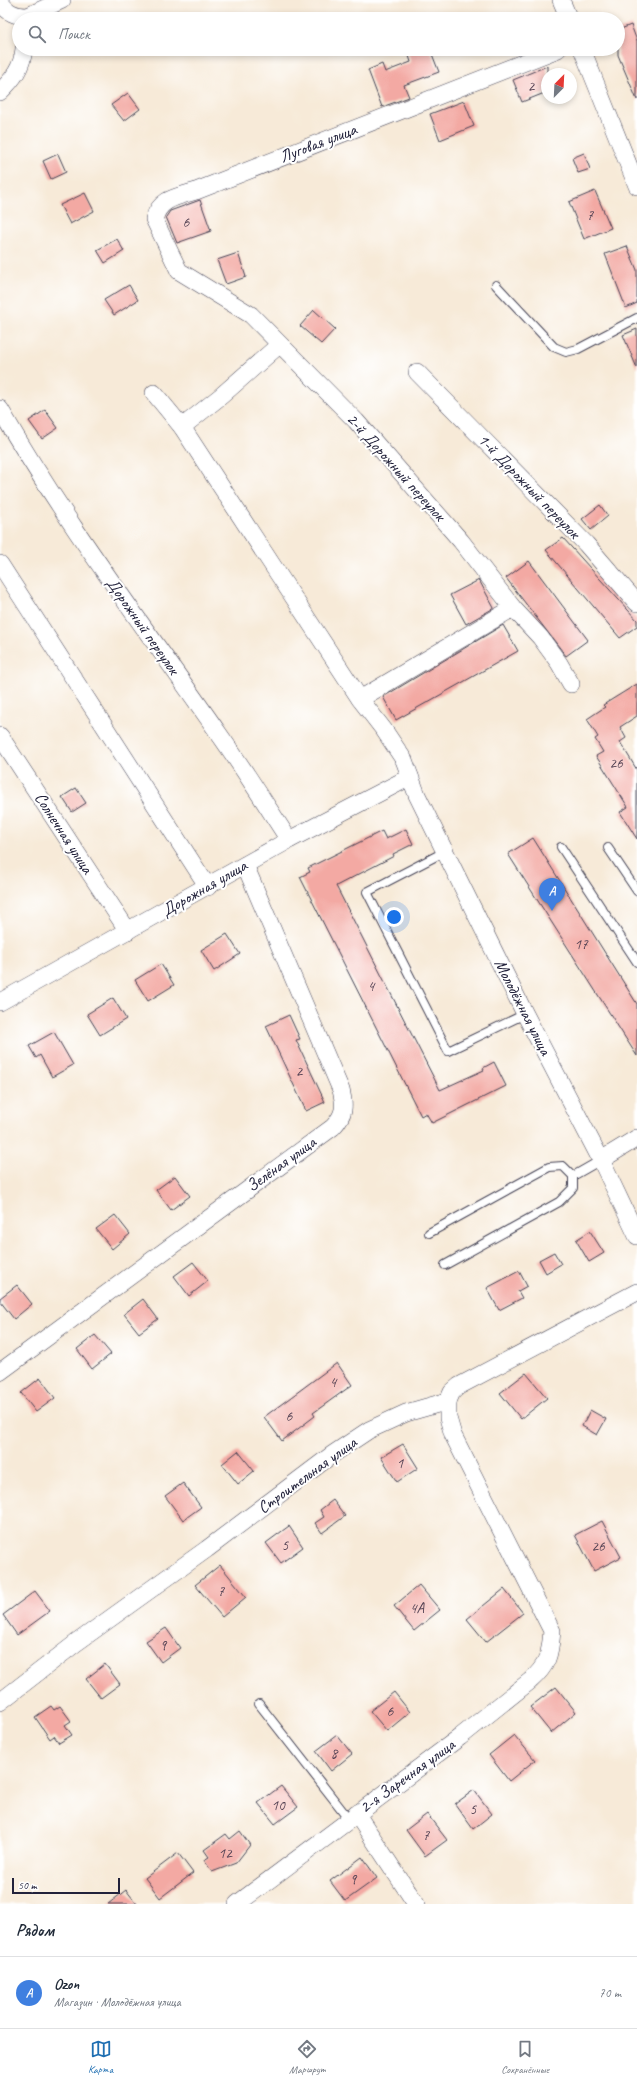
<!DOCTYPE html>
<html lang="ru">
<head>
<meta charset="utf-8">
<style>
  body { margin:0; font-family:Caveat,sans-serif; background:#f6f6f7; color:#1f2937 }
  .compass { position:absolute; left:541px; top:68px; width:36px; height:36px; border-radius:50%; background:#fff; box-shadow:0 2px 6px #0003; rotate:24deg }
  .scale { position:absolute; left:12px; bottom:10px; width:108px; box-sizing:border-box; padding-left:4px; border:2px solid #22223b; border-top:0; font-size:11px; line-height:14px; white-space:nowrap; color:#22223b; -webkit-text-stroke:3px #fff; paint-order:stroke }
  .you { position:absolute; left:394px; top:917px; width:14px; height:14px; margin:-10px; border:3px solid #fff; border-radius:50%; background:#1a73e8; box-shadow:0 0 0 6px #1a73e833 }
  .badge { display:grid; place-items:center; width:26px; height:26px; border-radius:50%; background:#1f6fb2; color:#fff; font-size:13px; font-weight:700 }
  .pin { position:absolute; translate:-50% -33px; filter:drop-shadow(0 1px 2px #0008) }
  .pin::after { content:''; position:absolute; top:21px; width:14px; height:12px; background:inherit; clip-path:polygon(0 0,100% 0,50% 100%) }
  .list { margin:0; padding:0; list-style:none }
  h2 { display:flex; justify-content:space-between; align-items:center; height:52px; margin:0; padding:0 16px; font-size:17px }
  h2 small { font-size:13px; font-weight:400; color:#747a83 }
  .list li { display:grid; grid-template-columns:26px 1fr auto; gap:12px; align-items:center; box-sizing:border-box; height:72px; padding:0 16px; border-top:1px solid #e0e1e3 }
  .list b { display:block; font-size:15px; white-space:nowrap }
  .list p { margin:0; font-size:13px; white-space:nowrap; color:#747a83 }
  .list em { font-size:13px; font-style:normal; color:#747a83 }
  .icon { flex:none; width:22px; height:22px; fill:none; stroke:currentColor; stroke-width:2; stroke-linecap:round; stroke-linejoin:round }
  .map { position:relative; flex:none; width:637px; height:1904px; overflow:hidden }
  .search { position:absolute; background:#fff; box-shadow:0 2px 6px #0003; left:12px; right:12px; top:12px; height:44px; display:flex; align-items:center; gap:10px; box-sizing:border-box; padding:0 14px; border-radius:22px; color:#747a83; font-size:15px }
  .sheet { height:124px; background:#fff }
  nav { display:flex; justify-content:space-around; align-items:center; box-sizing:border-box; height:56px; border-top:1px solid #e0e1e3; background:#fff; font-size:11px; color:#747a83 }
  nav a { display:grid; justify-items:center; gap:2px }
  nav .on { color:#1f6fb2 }
  .map>svg:first-child { display:block }
</style>
</head>
<body>
<div class="map">
<svg width="637" height="1904" viewBox="0 0 637 1904">
  <rect width="100%" height="100%" fill="#fff"/>
  <filter id="ink" filterUnits="userSpaceOnUse"><feTurbulence type="fractalNoise" baseFrequency=".025" numOctaves="2"/><feDisplacementMap in="SourceGraphic" scale="8" xChannelSelector="R" yChannelSelector="G"/><feConvolveMatrix kernelMatrix="1 2 1 2 8 2 1 2 1" color-interpolation-filters="sRGB"/></filter>
  <filter id="wash" filterUnits="userSpaceOnUse"><feTurbulence type="fractalNoise" baseFrequency=".012" numOctaves="4" result="noise"/><feDisplacementMap in="SourceGraphic" scale="16" xChannelSelector="R" yChannelSelector="G"/><feGaussianBlur stdDeviation="0.9" result="paint"/><feColorMatrix in="noise" values="0 0 0 0 0 0 0 0 0 0 0 0 0 0 0 0 0 1.4 0 .05"/><feComposite in="paint" operator="in"/></filter>
  <g filter="url(#wash)">
    <rect width="100%" height="100%" fill="#f7ead8"/>
    <g id="blocks">
      <!-- building -->
      <g fill="#f3a9a3">
        <path d="M631,25L637,41V100L618,55V30Z"/>
        <path d="M420,49H430L439,72L404,85L409,97L382,107L368,70L382,64L385,72L411,62L408,53Z"/>
        <path d="M547,66V92L522,102L513,80Z"/>
        <path d="M128,93L140,109L124,121L111,105Z"/>
        <path d="M464,101L474,126L440,140L430,114Z"/>
        <path d="M584,153L590,169L578,173L572,158Z"/>
        <path d="M58,154L66,172L51,179L43,161Z"/>
        <path d="M595,191L611,228L584,239L569,202Z"/>
        <path d="M85,193L94,211L70,224L60,205Z"/>
        <path d="M200,200L211,231L177,243L166,217L170,211Z"/>
        <path d="M117,239L124,251L105,263L97,250Z"/>
        <path d="M627,246L637,270V303L626,308L605,254Z"/>
        <path d="M238,253L246,277L226,284L217,260Z"/>
        <path d="M129,285L138,300L114,315L104,300Z"/>
        <path d="M314,310L335,329L321,344L300,326Z"/>
        <path d="M637,329V368L623,335Z"/>
        <path d="M45,410L58,428L42,439L29,421Z"/>
        <path d="M600,505L608,516L591,530L582,519Z"/>
        <path d="M563,538L637,620V626L620,638L546,550Z"/>
        <path d="M529,561L588,640L566,656L506,578Z"/>
        <path d="M479,580L494,608L466,624L450,595Z"/>
        <path d="M503,625L518,651L396,720L383,697Z"/>
        <path d="M637,684V716L620,727L626,738L620,742L637,770V839L620,812L628,807L596,756L603,752L595,739L598,737L587,719L605,707L603,705Z"/>
        <path d="M76,788L86,803L72,812L62,797Z"/>
        <path d="M406,829L413,844L393,854L394,856L336,886L440,1090L484,1070L483,1068L494,1062L506,1086L432,1123L426,1113L421,1116L300,877L310,872L308,868L382,831L386,839Z"/>
        <path d="M533,838L637,1004V1056L508,854Z"/>
        <path d="M227,934L240,954L214,971L201,950Z"/>
        <path d="M161,964L174,985L148,1001L135,980Z"/>
        <path d="M113,998L126,1019L100,1035L87,1014Z"/>
        <path d="M289,1015L300,1039L296,1040L325,1102L306,1111L266,1026Z"/>
        <path d="M54,1032L73,1065L52,1077L40,1055L36,1058L29,1046Z"/>
        <path d="M175,1176L190,1196L171,1210L156,1190Z"/>
        <path d="M115,1215L130,1234L112,1249L96,1229Z"/>
        <path d="M590,1231L604,1253L589,1262L576,1240Z"/>
        <path d="M554,1252L561,1264L546,1273L539,1260Z"/>
        <path d="M193,1262L208,1281L189,1296L174,1276Z"/>
        <path d="M519,1271L527,1286L518,1291L522,1298L499,1310L487,1288Z"/>
        <path d="M17,1285L32,1304L14,1319L0,1301V1298Z"/>
        <path d="M143,1299L158,1319L139,1333L124,1314Z"/>
        <path d="M95,1335L111,1354L92,1369L77,1349Z"/>
        <path d="M337,1363L352,1385L313,1413L315,1416L282,1441L264,1417Z"/>
        <path d="M526,1373L547,1398L521,1419L500,1393Z"/>
        <path d="M40,1378L55,1398L36,1412L21,1393Z"/>
        <path d="M590,1410L606,1419L597,1435L582,1426Z"/>
        <path d="M403,1444L418,1468L397,1482L381,1457Z"/>
        <path d="M238,1451L254,1471L238,1484L222,1464Z"/>
        <path d="M183,1483L201,1507L183,1520L165,1496Z"/>
        <path d="M333,1500L345,1516L322,1533L315,1523L324,1517L320,1510Z"/>
        <path d="M602,1521L621,1557L594,1571L575,1535Z"/>
        <path d="M289,1526L303,1547L281,1563L266,1543Z"/>
        <path d="M220,1565L246,1597L222,1617L195,1585Z"/>
        <path d="M419,1585L440,1610L414,1631L394,1606Z"/>
        <path d="M504,1589L523,1613L486,1642L467,1619Z"/>
        <path d="M35,1591L50,1611L17,1635L3,1615Z"/>
        <path d="M166,1628L180,1648L161,1662L146,1641Z"/>
        <path d="M105,1664L120,1684L101,1698L86,1679Z"/>
        <path d="M556,1687L576,1712L551,1733L530,1707Z"/>
        <path d="M394,1692L410,1712L387,1731L370,1711Z"/>
        <path d="M51,1706L54,1710L60,1706L71,1721L65,1725L72,1735L59,1743L54,1736L50,1739L35,1717Z"/>
        <path d="M337,1735L352,1754L331,1771L316,1751Z"/>
        <path d="M514,1735L535,1760L509,1781L489,1755Z"/>
        <path d="M281,1786L298,1807L275,1824L258,1803Z"/>
        <path d="M474,1790L492,1814L473,1829L455,1804Z"/>
        <path d="M427,1814L447,1840L425,1856L406,1830Z"/>
        <path d="M240,1831L250,1845L236,1863L212,1872L204,1860L209,1857L204,1850L226,1834L230,1839Z"/>
        <path d="M178,1853L193,1873L160,1898L145,1878Z"/>
        <path d="M362,1857L377,1878L345,1901L330,1881Z"/>
        <path d="M126,1890L137,1904H108Z"/>
      </g>
    </g>
  </g>
  <g filter="url(#ink)">
    <use href="#blocks" fill-opacity="0" stroke="#424053" stroke-width="1"/>
    <g fill="none" stroke-linecap="round" stroke-linejoin="round">
      <!-- service casing -->
      <g stroke="#424053" stroke-width="10">
        <g id="service">
          <path d="M496,285L554,347L566,352L578,349L637,318"/>
          <path d="M561,847L637,962"/>
          <path d="M608,848L637,891"/>
          <path d="M446,851L367,892L448,1051L525,1014"/>
          <path d="M429,1233L549,1167L563,1166L573,1176"/>
          <path d="M445,1265L559,1202L573,1188V1176L601,1160"/>
          <path d="M259,1704L349,1819"/>
        </g>
      </g>
      <!-- minor casing -->
      <g stroke="#424053" stroke-width="18">
        <g id="minor">
          <path d="M561,0L569,19"/>
          <path d="M0,2C8,13 15,16 28,16L62,0"/>
          <path d="M558,49L196,191C177,197 160,198 154,219L179,271L251,315L356,421L461,541L513,608L540,637L559,663L571,684"/>
          <path d="M582,49L637,186"/>
          <path d="M0,92C13,79 22,68 24,49"/>
          <path d="M417,372L586,544L637,603"/>
          <path d="M154,393L182,427L360,699L384,730L404,760L417,795L525,1014L601,1160L637,1236"/>
          <path d="M0,409C65,523 145,627 219,734C244,769 266,805 289,840"/>
          <path d="M182,427L221,396L279,345"/>
          <path d="M0,564L208,887"/>
          <path d="M360,699L513,608"/>
          <path d="M0,736L128,931"/>
          <path d="M0,1002L289,840L410,777"/>
          <path d="M601,1160L637,1138"/>
          <path d="M0,1372L333,1127C345,1114 345,1106 341,1090L245,865"/>
          <path d="M0,1702L76,1643L207,1549L333,1454L369,1430L406,1413L448,1401L452,1392L459,1386L637,1292"/>
          <path d="M356,1813L416,1904"/>
          <path d="M237,1904L460,1737L530,1681C548,1665 550,1655 552,1631L453,1435L448,1418V1401"/>
        </g>
      </g>
      <!-- service -->
      <use href="#service" stroke="#fff" stroke-width="8"/>
      <!-- minor -->
      <use href="#minor" stroke="#fff" stroke-width="17"/>
    </g>
  </g>
  <g text-anchor="middle" dominant-baseline="central" stroke-width="4" stroke-linejoin="round" paint-order="stroke">
    <!-- number labels -->
    <g font-size="15" fill="#564455">
      <text x="531" y="86">2</text>
      <text x="590" y="215">7</text>
      <text x="186" y="222">6</text>
      <text x="616" y="763">26</text>
      <text x="581" y="944">17</text>
      <text x="371" y="986">4</text>
      <text x="299" y="1071">2</text>
      <text x="333" y="1382">4</text>
      <text x="289" y="1416">6</text>
      <text x="400" y="1463">1</text>
      <text x="285" y="1545">5</text>
      <text x="598" y="1546">26</text>
      <text x="221" y="1591">7</text>
      <text x="417" y="1608">4А</text>
      <text x="163" y="1645">9</text>
      <text x="390" y="1711">6</text>
      <text x="334" y="1753">8</text>
      <text x="278" y="1805">10</text>
      <text x="473" y="1809">5</text>
      <text x="426" y="1835">7</text>
      <text x="225" y="1853">12</text>
      <text x="353" y="1879">9</text>
    </g>
    <!-- street labels -->
    <g font-size="17" fill="#22223b" stroke="#fff">
      <text transform="translate(318 143) rotate(-21)">Луговая улица</text>
      <text transform="translate(396 467) rotate(48)">2-й Дорожный переулок</text>
      <text transform="translate(529 486) rotate(46)">1-й Дорожный переулок</text>
      <text transform="translate(143 626) rotate(55)">Дорожный переулок</text>
      <text transform="translate(64 833) rotate(57)">Солнечная улица</text>
      <text transform="translate(204 888) rotate(-30)">Дорожная улица</text>
      <text transform="translate(523 1007) rotate(63)">Молодёжная улица</text>
      <text transform="translate(281 1164) rotate(-36)">Зелёная улица</text>
      <text transform="translate(307 1475) rotate(-36)">Строительная улица</text>
      <text transform="translate(407 1776) rotate(-36)">2-я Заречная улица</text>
    </g>
  </g>
</svg>
<svg class="compass" viewBox="-18 -18 36 36"><path d="M0-13l5 13h-10z" fill="#e53935"/><path d="M0 13l5-13h-10z" fill="#747a83"/></svg>
<div class="scale">50 m</div>
<div class="you"></div>
<div class="pin badge" style="left:552px;top:911px;background:#3f7fe0">A</div>
<div class="search"><svg class="icon" aria-label="search" viewBox="0 0 24 24"><circle cx="10" cy="10" r="6"/><path d="M15 15l6 6"/></svg>Поиск</div>
</div>
<section class="sheet">
<h2>Рядом<small></small></h2>
<ul class="list">
<li><span class="badge" style="background:#3f7fe0">A</span><div><b>Ozon</b><p>Магазин · Молодёжная улица</p></div><em>70 m</em></li>
</ul>
</section>
<nav>
<a class="on"><svg class="icon" aria-label="map" viewBox="0 0 24 24"><path d="M3 6l6-2 6 2 6-2v14l-6 2-6-2-6 2zM9 4v14M15 6v14"/></svg>Карта</a>
<a><svg class="icon" aria-label="directions" viewBox="0 0 24 24"><path d="M12 3l9 9-9 9-9-9zM9 14v-3h6M13 9l2 2-2 2"/></svg>Маршрут</a>
<a><svg class="icon" aria-label="saved" viewBox="0 0 24 24"><path d="M7 4h10v16l-5-4-5 4z"/></svg>Сохранённые</a>
</nav>
</body>
</html>
